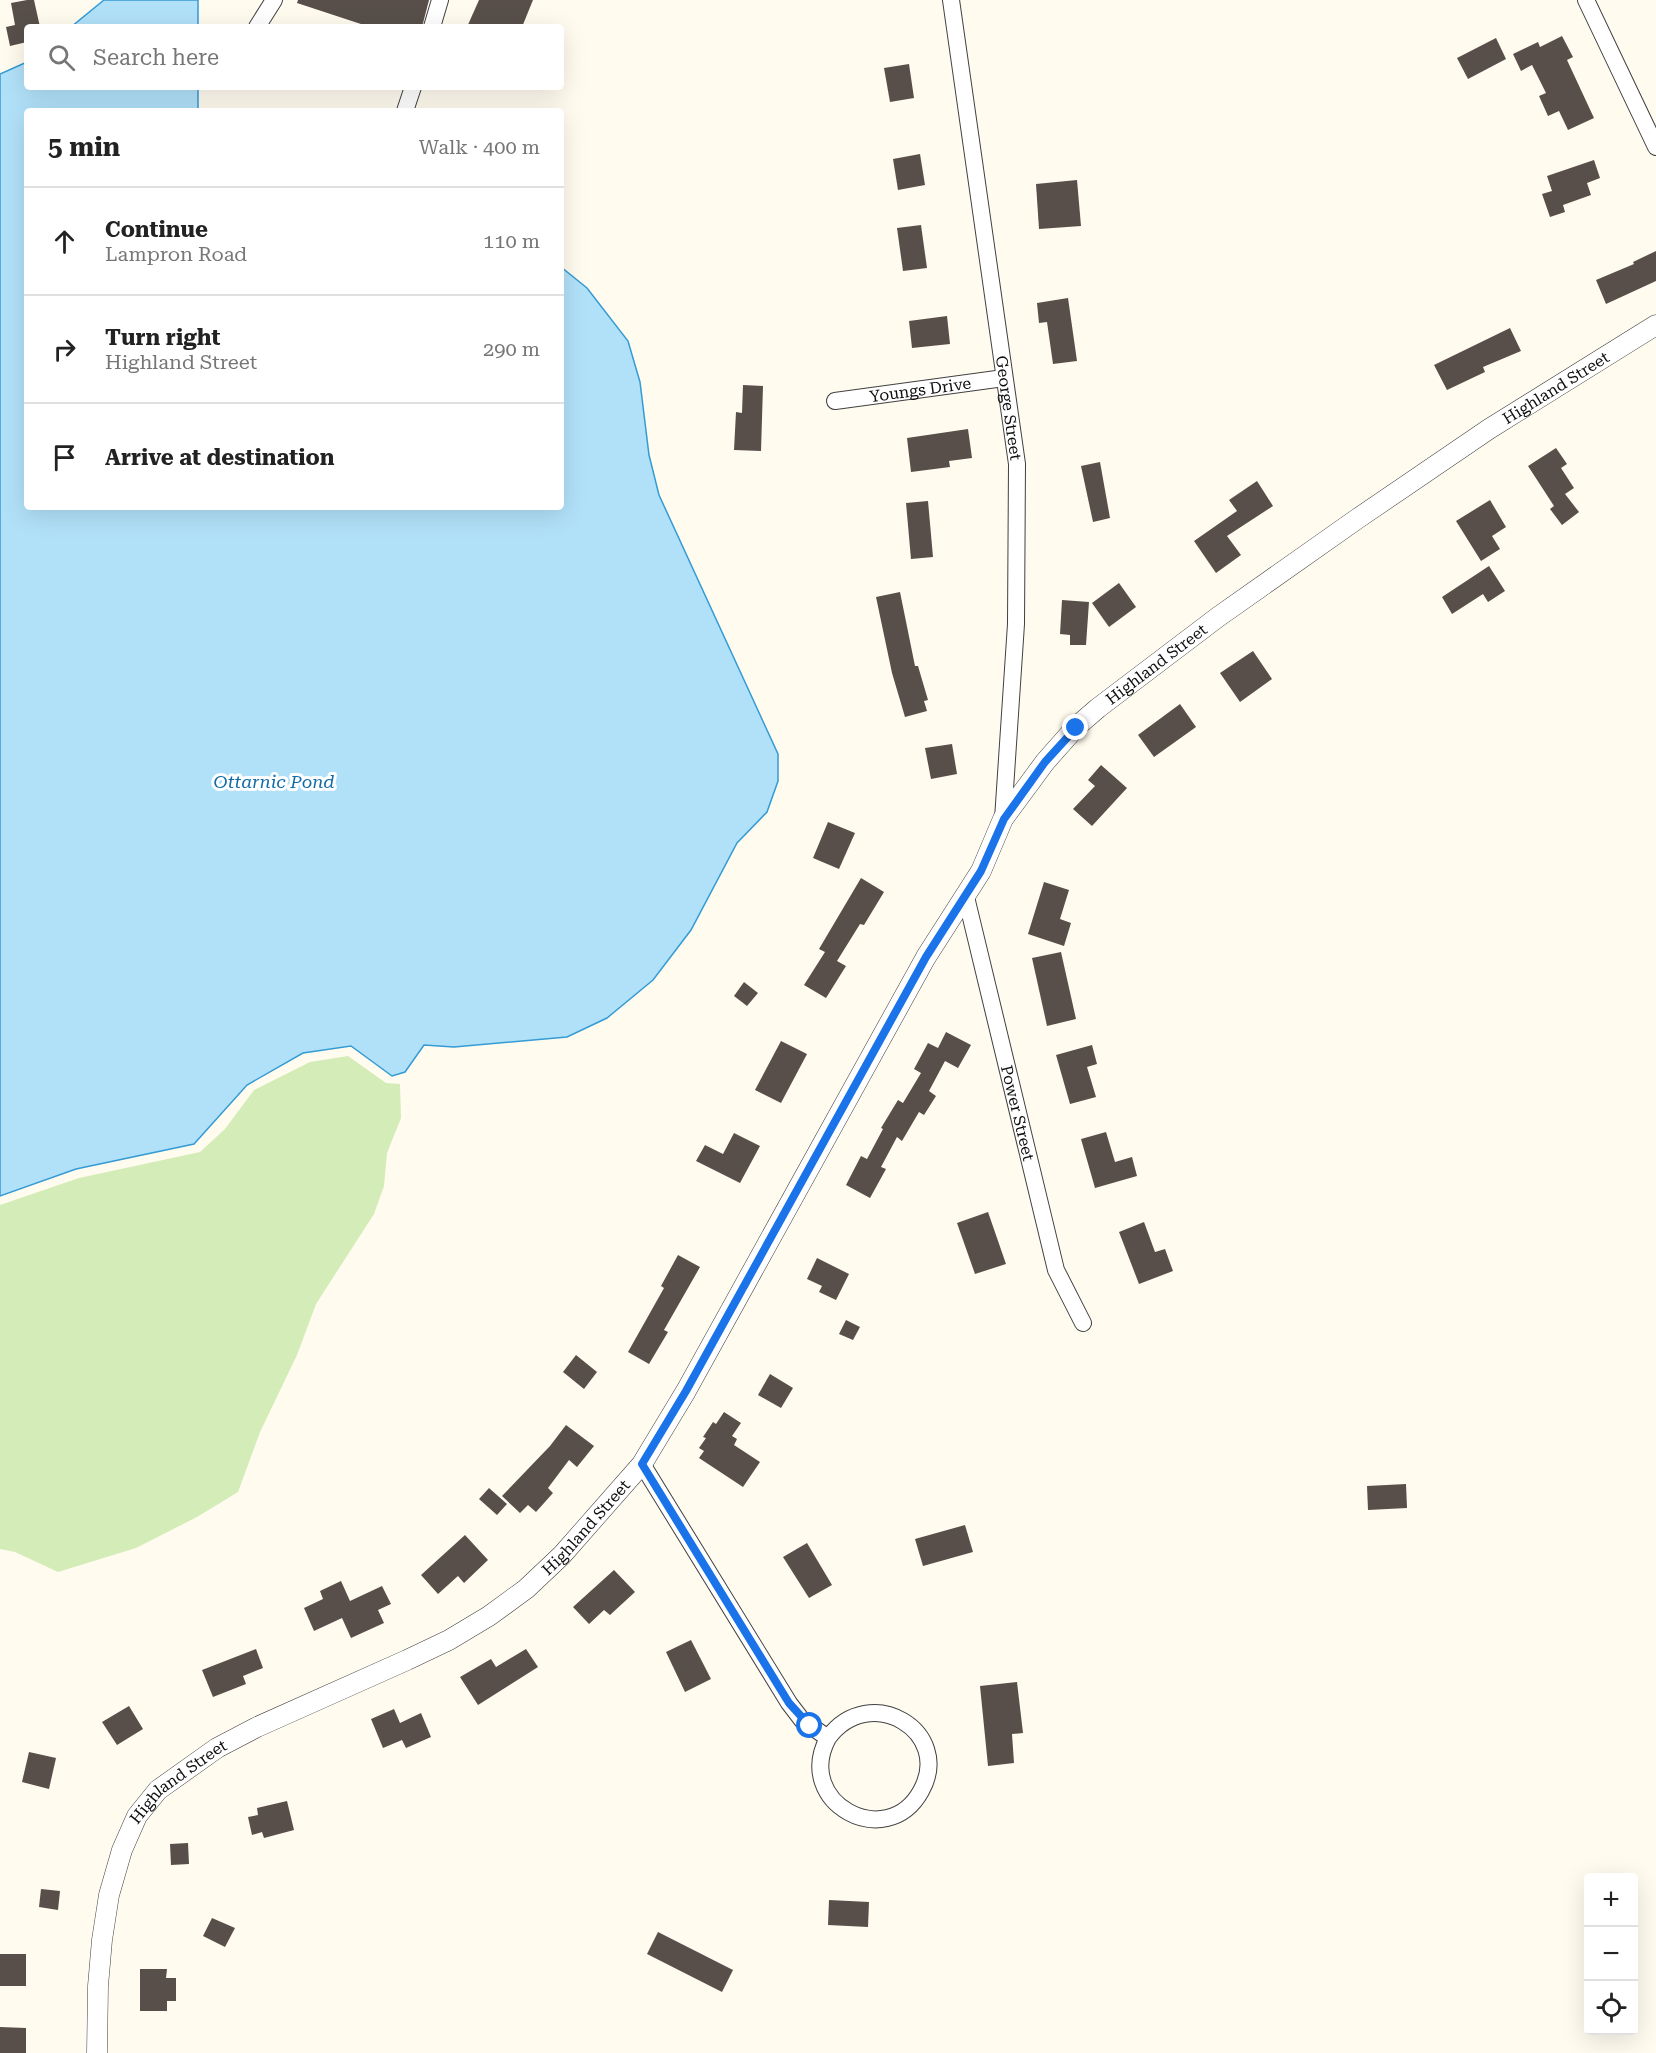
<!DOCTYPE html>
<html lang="en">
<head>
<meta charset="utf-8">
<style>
  body { margin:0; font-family:"Roboto Serif",serif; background:#f6f6f6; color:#222 }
  .controls { position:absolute; right:18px; bottom:18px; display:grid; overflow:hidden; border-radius:6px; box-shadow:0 6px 24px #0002 }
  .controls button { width:54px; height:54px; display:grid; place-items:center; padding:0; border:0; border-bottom:2px solid #e0e0e0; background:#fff; color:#222; font:30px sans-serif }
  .stop { position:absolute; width:18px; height:18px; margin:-14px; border:4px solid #1a73e8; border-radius:50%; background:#fff }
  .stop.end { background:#1a73e8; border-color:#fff; box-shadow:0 2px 6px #0008 }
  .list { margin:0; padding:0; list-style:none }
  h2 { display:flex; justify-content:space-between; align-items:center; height:78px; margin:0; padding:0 24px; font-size:26px }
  h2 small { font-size:20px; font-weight:400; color:#767676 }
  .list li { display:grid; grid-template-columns:39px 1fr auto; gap:18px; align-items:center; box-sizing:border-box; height:108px; padding:0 24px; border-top:2px solid #e0e0e0 }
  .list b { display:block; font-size:22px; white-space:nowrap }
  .list p { margin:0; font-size:20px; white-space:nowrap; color:#767676 }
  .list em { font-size:20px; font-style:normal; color:#767676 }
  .icon { flex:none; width:33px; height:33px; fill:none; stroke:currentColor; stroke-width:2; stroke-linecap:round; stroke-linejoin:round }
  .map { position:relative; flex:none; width:1656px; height:2053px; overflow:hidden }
  .search { position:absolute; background:#fff; box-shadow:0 6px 24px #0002; left:24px; top:24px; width:540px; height:66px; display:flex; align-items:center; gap:15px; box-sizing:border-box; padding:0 21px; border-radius:6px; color:#767676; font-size:22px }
  .panel { position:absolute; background:#fff; box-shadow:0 6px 24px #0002; left:24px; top:108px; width:540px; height:402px; border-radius:6px }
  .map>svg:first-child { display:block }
</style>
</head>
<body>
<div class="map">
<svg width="1656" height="2053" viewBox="0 0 1656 2053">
  <rect width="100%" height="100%" fill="#fffbef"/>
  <!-- green -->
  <path fill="#d4ecb7" d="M348,1056L386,1083L400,1084L401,1118L387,1153L384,1186L374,1214L316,1304L297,1355L260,1432L238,1492L197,1517L136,1548L58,1572L15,1552L0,1549V1205L79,1178L200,1152L225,1129L254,1090L310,1062Z"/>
  <!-- water -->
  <g fill="#b1e1f9" stroke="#349bd4" stroke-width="1.5">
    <path d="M104,0H198V27H71Z"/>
    <path d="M27,62V87H198V111H27V507H561V267L587,288L628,341L640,382L649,455L659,495L778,754V781L767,812L737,843L691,930L653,980L607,1018L567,1037L454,1047L424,1045L405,1072L392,1076L351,1046L303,1053L247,1085L194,1144L76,1169L0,1196V74Z"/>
  </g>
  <!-- building -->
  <g fill="#584f4a">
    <path d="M27,0H34L40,27H27V42L10,46L6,27L15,25L11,3Z"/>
    <path d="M298,0H429L422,27H370L297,3Z"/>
    <path d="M479,0H533L522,27H467Z"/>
    <path d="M1562,36L1573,57L1567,60L1594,118L1568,130L1559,111L1548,116L1539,96L1546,93L1532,65L1521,71L1513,54L1538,42L1540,47Z"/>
    <path d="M1496,38L1506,59L1468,79L1457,58Z"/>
    <path d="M909,64L914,98L890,102L884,68Z"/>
    <path d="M920,154L925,185L898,190L893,159Z"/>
    <path d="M1594,160L1600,178L1587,183L1591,195L1563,205L1565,212L1550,217L1542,194L1552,191L1547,176Z"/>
    <path d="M1077,180L1081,226L1039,229L1036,184Z"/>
    <path d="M921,225L927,268L903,271L897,228Z"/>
    <path d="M1656,251V281L1606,304L1596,280L1634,264L1633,262Z"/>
    <path d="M1068,298L1077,361L1053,364L1047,322L1039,323L1037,303Z"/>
    <path d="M947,316L950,344L912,348L909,321Z"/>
    <path d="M1510,328L1521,351L1483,367L1485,372L1447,390L1434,365Z"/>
    <path d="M743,385L763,386L761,451L734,450L736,412L742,413Z"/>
    <path d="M968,429L972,458L949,461L950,467L911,472L907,438Z"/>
    <path d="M1556,448L1567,464L1561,468L1574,488L1565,494L1579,512L1562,525L1550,509L1554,506L1528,466Z"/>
    <path d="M1100,462L1110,518L1093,522L1081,466Z"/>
    <path d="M1257,481L1273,506L1227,536L1241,555L1216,573L1194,541L1237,511L1229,500Z"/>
    <path d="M1490,500L1506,527L1492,536L1500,549L1481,561L1456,521Z"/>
    <path d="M928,501L933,557L911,559L906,503Z"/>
    <path d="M1489,566L1505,591L1488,602L1483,594L1452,614L1442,597Z"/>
    <path d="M1119,583L1136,607L1109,627L1092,603Z"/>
    <path d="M900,592L915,666H918L928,700L924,701L927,711L905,717L892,673L876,597Z"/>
    <path d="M1062,600L1089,602L1086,645H1070V635L1060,634Z"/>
    <path d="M1253,651L1272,679L1240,702L1220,673Z"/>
    <path d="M1180,704L1196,727L1154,757L1138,735Z"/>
    <path d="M952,744L957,774L931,779L925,748Z"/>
    <path d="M1101,765L1127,788L1092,826L1073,809L1095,786L1088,780Z"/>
    <path d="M828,822L855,833L839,869L813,858Z"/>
    <path d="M861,878L884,892L864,925L860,924L837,961L846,966L826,998L804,985L825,952L819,949Z"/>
    <path d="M1044,882L1069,890L1060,919L1071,923L1064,946L1028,934Z"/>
    <path d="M1061,952L1076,1019L1047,1026L1032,958Z"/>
    <path d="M744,982L758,993L747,1006L734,996Z"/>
    <path d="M946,1032L971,1045L958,1068L945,1061L929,1091L936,1096L924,1115L919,1112L902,1141L897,1137L881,1167L886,1169L870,1198L846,1185L861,1156L867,1159L883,1129L881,1128L898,1100L903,1103L921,1073L914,1069L928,1043L938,1048Z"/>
    <path d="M781,1041L807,1054L781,1103L755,1090Z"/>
    <path d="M1092,1045L1097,1064L1087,1067L1096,1097L1070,1104L1056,1055Z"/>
    <path d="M1106,1132L1115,1162L1132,1157L1137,1176L1095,1188L1081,1139Z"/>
    <path d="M734,1133L760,1146L740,1183L696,1161L705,1145L723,1154Z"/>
    <path d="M988,1212L1006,1264L975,1274L957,1223Z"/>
    <path d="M1144,1222L1155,1252L1165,1249L1173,1271L1139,1284L1119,1232Z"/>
    <path d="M678,1255L700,1267L664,1330L668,1332L649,1364L628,1352L664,1288L661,1286Z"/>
    <path d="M817,1258L849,1274L836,1300L819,1292L822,1286L807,1279Z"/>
    <path d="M846,1320L860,1327L853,1340L839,1334Z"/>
    <path d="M576,1355L597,1372L584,1389L563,1372Z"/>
    <path d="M770,1374L793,1388L781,1408L758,1395Z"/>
    <path d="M724,1412L741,1423L732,1436L737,1439L734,1445L760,1462L743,1487L699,1458L704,1451L699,1448L706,1438L703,1437L713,1422L716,1424Z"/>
    <path d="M566,1425L594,1446L577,1467L569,1460L548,1488L553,1493L536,1512L528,1505L520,1513L502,1496L550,1446Z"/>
    <path d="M1406,1484L1407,1508L1368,1510L1367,1486Z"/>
    <path d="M489,1488L507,1504L497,1515L479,1499Z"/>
    <path d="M965,1525L973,1552L923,1566L915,1539Z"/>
    <path d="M465,1535L488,1560L464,1583L458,1576L438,1594L421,1575Z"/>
    <path d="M807,1543L832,1585L809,1598L783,1557Z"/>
    <path d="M614,1570L635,1592L610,1615L604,1610L589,1624L573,1607Z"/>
    <path d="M341,1581L350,1601L382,1586L391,1604L378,1610L384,1623L351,1638L342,1618L314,1631L304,1608L323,1599L320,1591Z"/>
    <path d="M691,1640L711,1679L685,1692L666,1652Z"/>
    <path d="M256,1649L263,1668L243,1676L246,1684L213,1697L202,1670Z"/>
    <path d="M526,1649L538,1667L478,1705L460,1677L491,1659L496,1667Z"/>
    <path d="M1017,1682L1023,1733L1012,1734L1014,1763L988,1766L980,1686Z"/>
    <path d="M129,1706L143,1729L117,1745L102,1722Z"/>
    <path d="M394,1709L400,1723L421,1713L431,1737L406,1748L402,1740L383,1748L371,1719Z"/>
    <path d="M29,1752L56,1758L49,1789L22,1782Z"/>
    <path d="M287,1801L294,1830L264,1838L262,1832L252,1835L248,1817L258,1815L257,1808Z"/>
    <path d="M188,1843L189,1864L171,1865L170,1844Z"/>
    <path d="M41,1889L60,1891L58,1910L39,1907Z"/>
    <path d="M829,1900L869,1902L868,1927L828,1925Z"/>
    <path d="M212,1918L235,1928L225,1947L203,1936Z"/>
    <path d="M658,1932L733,1970L722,1992L647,1954Z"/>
    <rect x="0" y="1954" width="26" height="32"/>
    <path d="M140,1969H167L166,1978H176V2001H167V2011H140Z"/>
    <path d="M0,2027L26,2028V2053H0Z"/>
  </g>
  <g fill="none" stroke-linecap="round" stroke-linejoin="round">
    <!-- minor casing -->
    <g stroke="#414141" stroke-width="18">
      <g id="minor">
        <path id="s1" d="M951,0L1017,464L1016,624L1003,819"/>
        <path d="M1586,0L1656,147"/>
        <path d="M257,27L274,0"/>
        <path d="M432,27L440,0"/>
        <path d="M405,111L413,87"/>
        <path id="s2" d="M835,401L1004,378"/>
        <path id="s3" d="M966,897L1056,1270L1083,1323"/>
        <path d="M642,1464L789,1703L802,1720L828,1738C793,1803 887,1853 921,1791C954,1732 870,1681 828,1738"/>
      </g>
    </g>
    <!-- tertiary casing -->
    <g stroke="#414141" stroke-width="21">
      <g id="tertiary">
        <path id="s4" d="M97,2053L98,1986L102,1940L109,1895L122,1850L137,1816L158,1790L217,1748L257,1727L407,1660L449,1640L489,1616L526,1589L562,1555L642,1464L686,1391L926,957L981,871L1003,819L1045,762L1076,727L1098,708L1218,617L1357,519L1489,429L1656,325"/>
      </g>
    </g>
    <!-- minor -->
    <use href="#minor" stroke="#fff" stroke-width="16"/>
    <!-- tertiary -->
    <use href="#tertiary" stroke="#fff" stroke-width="20"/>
  </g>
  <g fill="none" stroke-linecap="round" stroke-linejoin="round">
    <!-- route -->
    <path stroke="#1a73e8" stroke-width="8" d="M810,1726L789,1703L642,1464L686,1391L926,957L981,871L1004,819L1045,762L1076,728"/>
  </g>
  <g text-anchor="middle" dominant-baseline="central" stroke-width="6" stroke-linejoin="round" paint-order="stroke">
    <!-- street labels -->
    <g font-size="16" fill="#0e0e0e" stroke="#fff">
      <text stroke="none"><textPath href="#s4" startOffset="2313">Highland Street</textPath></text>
      <text stroke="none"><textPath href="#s2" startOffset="86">Youngs Drive</textPath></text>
      <text stroke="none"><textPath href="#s1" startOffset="412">George Street</textPath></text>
      <text stroke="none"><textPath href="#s4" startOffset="1827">Highland Street</textPath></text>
      <text stroke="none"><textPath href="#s3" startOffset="222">Power Street</textPath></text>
      <text stroke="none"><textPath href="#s4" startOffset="783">Highland Street</textPath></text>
      <text stroke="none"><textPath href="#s4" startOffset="297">Highland Street</textPath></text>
    </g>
    <!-- water labels -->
    <g font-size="18" font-style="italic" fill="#106ba7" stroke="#fff">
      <text x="274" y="781">Ottarnic Pond</text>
    </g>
  </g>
</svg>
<div class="controls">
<button>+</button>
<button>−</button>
<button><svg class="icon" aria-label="locate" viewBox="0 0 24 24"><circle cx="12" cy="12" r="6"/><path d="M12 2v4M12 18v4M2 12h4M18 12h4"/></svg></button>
</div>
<div class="stop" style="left:810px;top:1726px"></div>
<div class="stop end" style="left:1076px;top:728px"></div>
<div class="search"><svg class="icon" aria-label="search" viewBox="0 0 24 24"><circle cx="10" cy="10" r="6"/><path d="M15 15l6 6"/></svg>Search here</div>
<section class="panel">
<h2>5 min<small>Walk · 400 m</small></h2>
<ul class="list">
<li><svg class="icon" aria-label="ahead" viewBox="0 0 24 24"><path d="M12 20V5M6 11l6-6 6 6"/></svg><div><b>Continue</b><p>Lampron Road</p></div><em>110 m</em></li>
<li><svg class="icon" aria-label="right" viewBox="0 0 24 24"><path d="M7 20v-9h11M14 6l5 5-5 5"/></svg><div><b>Turn right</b><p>Highland Street</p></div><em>290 m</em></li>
<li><svg class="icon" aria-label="arrive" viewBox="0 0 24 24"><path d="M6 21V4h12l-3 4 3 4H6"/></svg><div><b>Arrive at destination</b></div></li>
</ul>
</section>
</div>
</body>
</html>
